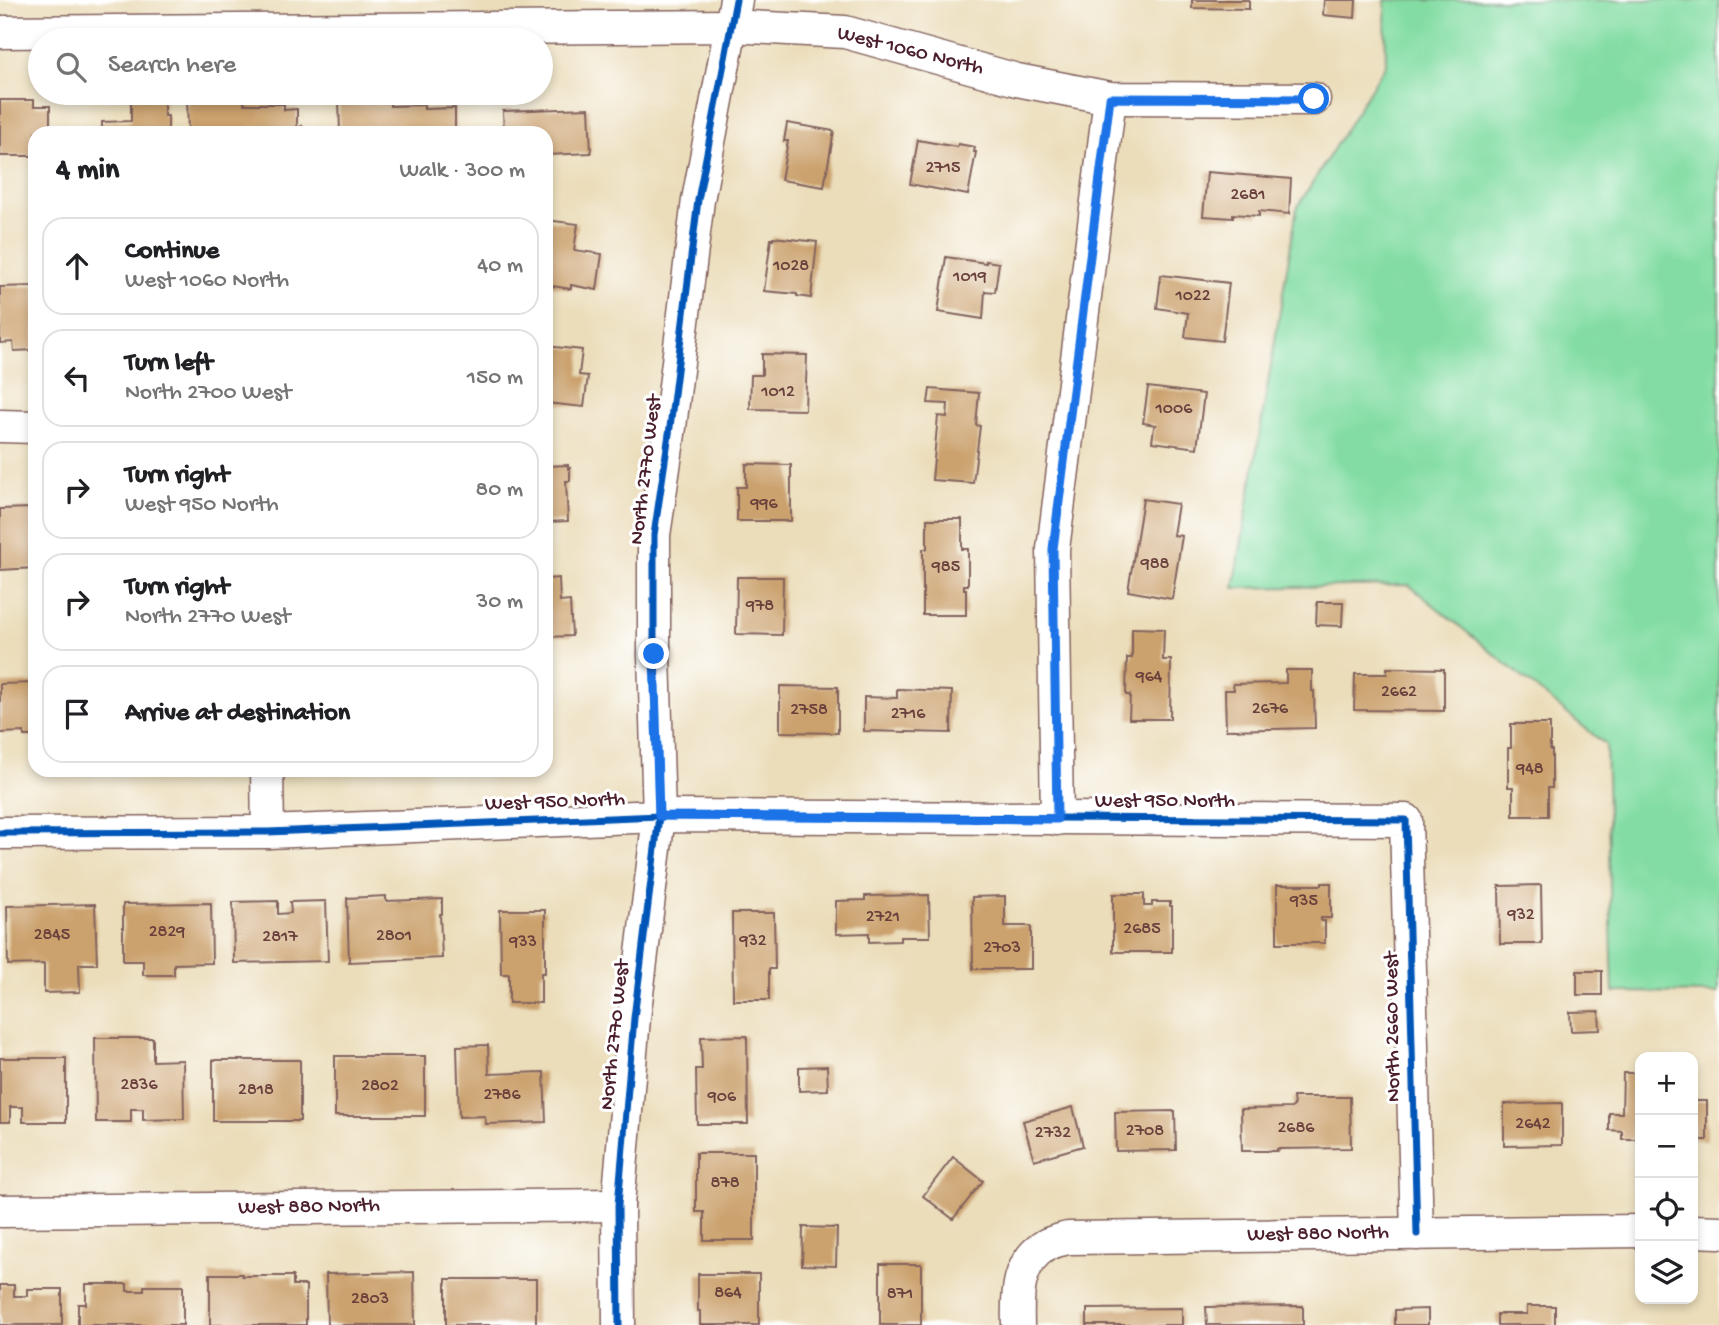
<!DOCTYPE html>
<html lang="en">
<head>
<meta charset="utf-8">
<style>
  body { margin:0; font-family:"Gochi Hand",sans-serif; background:#f6f6f6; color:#202124 }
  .controls { position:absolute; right:21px; bottom:21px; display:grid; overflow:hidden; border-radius:14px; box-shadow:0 4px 10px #0003 }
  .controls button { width:63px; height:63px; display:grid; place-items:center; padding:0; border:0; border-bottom:2px solid #e0e0e0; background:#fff; color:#202124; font:35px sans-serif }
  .stop { position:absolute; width:21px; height:21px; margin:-16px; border:5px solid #1a73e8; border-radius:50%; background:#fff }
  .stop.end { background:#1a73e8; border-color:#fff; box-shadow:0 2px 7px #0008 }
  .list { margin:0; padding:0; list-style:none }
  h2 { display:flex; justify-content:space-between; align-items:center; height:91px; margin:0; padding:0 28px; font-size:30px }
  h2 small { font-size:23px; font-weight:400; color:#757577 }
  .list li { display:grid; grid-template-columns:46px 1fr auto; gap:21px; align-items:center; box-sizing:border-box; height:98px; margin:0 14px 14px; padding:0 14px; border:2px solid #e0e0e0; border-radius:21px }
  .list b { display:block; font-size:26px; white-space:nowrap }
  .list p { margin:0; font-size:23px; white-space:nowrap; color:#757577 }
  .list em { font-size:23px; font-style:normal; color:#757577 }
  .icon { flex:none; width:38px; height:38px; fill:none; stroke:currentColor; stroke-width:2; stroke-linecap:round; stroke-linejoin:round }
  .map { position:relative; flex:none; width:1719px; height:1325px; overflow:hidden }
  .search { position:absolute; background:#fff; box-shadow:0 4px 10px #0003; left:28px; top:28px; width:525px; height:77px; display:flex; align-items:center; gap:18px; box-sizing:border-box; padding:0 24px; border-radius:38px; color:#757577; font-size:26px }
  .panel { position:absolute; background:#fff; box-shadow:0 4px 10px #0003; left:28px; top:126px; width:525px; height:651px; border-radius:21px }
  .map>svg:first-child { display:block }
</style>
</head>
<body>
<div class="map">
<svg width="1719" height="1325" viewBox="0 0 1719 1325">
  <rect width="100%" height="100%" fill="#fff"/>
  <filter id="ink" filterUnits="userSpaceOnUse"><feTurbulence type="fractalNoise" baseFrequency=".0143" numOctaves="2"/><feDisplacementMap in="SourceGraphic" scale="14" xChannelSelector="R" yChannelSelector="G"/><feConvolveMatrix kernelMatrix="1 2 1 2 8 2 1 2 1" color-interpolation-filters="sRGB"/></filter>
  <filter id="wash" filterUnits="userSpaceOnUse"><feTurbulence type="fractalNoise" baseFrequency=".00686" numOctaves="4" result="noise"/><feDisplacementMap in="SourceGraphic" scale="28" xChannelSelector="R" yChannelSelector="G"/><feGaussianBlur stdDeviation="1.57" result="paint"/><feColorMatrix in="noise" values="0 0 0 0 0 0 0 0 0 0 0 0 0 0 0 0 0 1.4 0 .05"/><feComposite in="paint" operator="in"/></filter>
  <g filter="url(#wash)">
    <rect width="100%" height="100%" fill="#ebddba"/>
    <!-- green -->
    <path fill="#83dda3" stroke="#667e67" stroke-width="2" d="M1385,0H1719V993L1613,992L1606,745L1409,585L1234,588L1297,208L1386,64Z"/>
    <g id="blocks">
      <!-- building -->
      <g fill="#cba16d">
        <path d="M1192,0H1249V9L1192,8Z"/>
        <path d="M1324,0H1356L1355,18L1323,15Z"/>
        <path d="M204,93H244V104H284V110L297,109V128L302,126V133H188L187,97H204Z"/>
        <path d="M390,95V106L424,105V109L455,108V133H340L339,99L355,98V96Z"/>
        <path d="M131,97H164V116H168V133H102V122L131,121Z"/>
        <path d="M0,100H34V106H50V133H35V156H0Z"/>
        <path d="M589,108L591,153L546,155V133H504L503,111Z"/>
        <path d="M787,123L834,131L824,187L781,180L788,141H784Z"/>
        <path d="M918,140L957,147L958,144L975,147L974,152H976L968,195L910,184Z"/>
        <path d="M1207,172L1291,179L1289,214L1259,211V216L1233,214V218L1203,216Z"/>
        <path d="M546,220L578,224L574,250L602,254L597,290L571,285V289L546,285Z"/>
        <path d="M773,237L817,242L811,298L797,296V294L764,291L771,239H773Z"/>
        <path d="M946,257L986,263V261L999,263L995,292L985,291L983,319L938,312Z"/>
        <path d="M1161,275L1229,283L1222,341L1185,337L1188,313L1157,308Z"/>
        <path d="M35,286V350L14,351L13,342L0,343V287Z"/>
        <path d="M546,346L582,350L579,375L588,376L584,407L546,403Z"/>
        <path d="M762,354L807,355L805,410L750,409L751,375H762Z"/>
        <path d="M1148,387L1204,394L1197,448L1152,442L1154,427L1156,425L1143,423Z"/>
        <path d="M930,389L979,393L976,425L980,426L973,483L932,480L938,416L947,417L948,404L928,403Z"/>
        <path d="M746,464L791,465V521H737V487H746Z"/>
        <path d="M568,465V469L570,468V481H566L568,521L546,522V466Z"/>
        <path d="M1143,499L1178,504L1173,535L1182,536L1172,599L1128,591Z"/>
        <path d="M31,508V523H35V568L0,570V509Z"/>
        <path d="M927,519H962V549H968V585H964V589H966V615H923V549H927Z"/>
        <path d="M737,577H783L782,635L736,634Z"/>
        <path d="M559,578L560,602L570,601L572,636L546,637V579Z"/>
        <path d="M1317,602H1343L1342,626L1316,625Z"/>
        <path d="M1132,628L1164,629L1163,660H1171L1170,719H1129L1130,695H1126L1127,658H1132Z"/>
        <path d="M1387,668L1444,669V711L1354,710L1355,674H1387Z"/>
        <path d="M1286,670H1312V691H1314L1315,728L1226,730L1225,690H1234L1233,684L1286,683Z"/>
        <path d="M35,683V736H24V732L0,733V684Z"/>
        <path d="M780,686L838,687V733L780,732Z"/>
        <path d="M897,689L952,691L951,733L864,731V697L897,698Z"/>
        <rect x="546" y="690" width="4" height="44"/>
        <path d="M1511,724H1550V750H1552V788H1548V816H1513V787H1508V748H1511Z"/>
        <path d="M1322,883H1331V918H1321V921H1325V943H1277V885H1322Z"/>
        <path d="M1541,885L1542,944H1500L1499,886Z"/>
        <path d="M1113,894H1144V906H1152V902H1170V906H1172V952H1113Z"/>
        <path d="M929,895L930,937H900V941L869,942V933L836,934V901L865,900V896Z"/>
        <path d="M386,896V901L442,899V914H440L442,958L349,962L347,898Z"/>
        <path d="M1005,896V926H1031V969H973L972,897Z"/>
        <path d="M278,901V914L291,913L290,902L326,901L328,961L234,963L233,902Z"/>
        <path d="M211,903L212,963L174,964V975H143V961H123V904Z"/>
        <path d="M95,904L97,964H79L80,992L44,993V964L8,965L7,906Z"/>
        <path d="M500,910H545V973H541V1003H509V974H501Z"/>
        <path d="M732,913H774L775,969H769V1000H733Z"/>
        <rect x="1577" y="971" width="25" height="24"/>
        <path d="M1599,1011L1600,1030L1571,1031L1570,1012Z"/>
        <path d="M747,1036L748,1124H697L696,1069H702L701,1037Z"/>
        <path d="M95,1038H153V1061L183,1060L184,1119L143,1120V1109H131V1122H96Z"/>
        <path d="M488,1045L489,1074L544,1072L546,1122L486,1124L485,1116L459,1117L457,1046Z"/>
        <rect x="335" y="1056" width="90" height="60"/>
        <path d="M0,1058H66V1122H23V1107H10V1122H0Z"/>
        <rect x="213" y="1060" width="87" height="61"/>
        <path d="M827,1066L828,1090L799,1091V1067Z"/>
        <path d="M1623,1073H1640V1139H1622V1131L1609,1130V1113H1622Z"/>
        <path d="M1293,1097H1350L1351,1148L1277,1149V1151H1242L1241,1109L1291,1108L1294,1106Z"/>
        <rect x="1693" y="1101" width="14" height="39"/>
        <path d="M1562,1103V1145L1504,1146V1104Z"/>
        <path d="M1073,1107L1083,1146L1034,1160L1023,1121Z"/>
        <path d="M1175,1111L1176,1150L1116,1151L1115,1112Z"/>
        <path d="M696,1153H754V1240H704V1212H696Z"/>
        <path d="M953,1157L983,1181L953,1219L923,1196Z"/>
        <path d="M803,1227L837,1228L836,1266L802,1265Z"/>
        <rect x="880" y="1264" width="41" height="61"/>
        <path d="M414,1272L415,1325H327L326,1274Z"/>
        <path d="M210,1274H242V1276H293V1285H306V1325H210Z"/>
        <path d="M698,1274H759V1325H700V1311H698Z"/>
        <rect x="446" y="1279" width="90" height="46"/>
        <path d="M86,1284H127V1291H144V1286H183V1325H78V1304H86Z"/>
        <path d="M0,1285H14V1296H27V1289H62V1325H0Z"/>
        <path d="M1303,1306V1325H1207L1206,1307Z"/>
        <path d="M1527,1306H1555V1325H1497V1314H1527Z"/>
        <path d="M1182,1308V1325H1087V1309Z"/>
        <path d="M1428,1309V1325H1395V1310Z"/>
      </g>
    </g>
  </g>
  <g filter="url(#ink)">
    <use href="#blocks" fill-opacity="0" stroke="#82625d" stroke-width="2"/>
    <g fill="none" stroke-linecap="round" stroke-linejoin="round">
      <!-- minor casing -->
      <g stroke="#82625d" stroke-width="35">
        <g id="minor">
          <path d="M0,32L731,26L845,32L1017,80L1110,98L1314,99"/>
          <path d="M0,426L35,427"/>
          <path d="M267,770L268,832"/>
          <path d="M1057,819L1053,549L1110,98"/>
          <path d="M0,833L268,832L659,816L1406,820L1417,1234"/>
          <path d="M0,1211L618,1205"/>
          <path d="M1693,1231L1719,1232"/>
          <path d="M619,1325L618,1205L634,1018L659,816L654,655V535L670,427L698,200L736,0"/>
          <path d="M1018,1325C1017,1295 1017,1262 1046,1245C1053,1241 1061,1240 1068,1238L1640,1231"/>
        </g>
      </g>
      <!-- minor -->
      <use href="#minor" stroke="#fff" stroke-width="32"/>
      <!-- cycleway casing -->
      <g stroke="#fff" stroke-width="11">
        <g id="cycleway">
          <path d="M0,833L268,832L659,816L1406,820L1417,1234"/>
          <path d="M619,1325L618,1205L634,1018L659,816L654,655V535L670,427L698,200L736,0"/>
        </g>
      </g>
      <!-- cycleway -->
      <use href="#cycleway" stroke="#0057b8" stroke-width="7"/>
    </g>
  </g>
  <g fill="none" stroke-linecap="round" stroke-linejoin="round" filter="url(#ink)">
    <!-- route -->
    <path stroke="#1a73e8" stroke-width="9" d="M654,654L659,816L1057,819L1053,549L1110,98L1314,99"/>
  </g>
  <g text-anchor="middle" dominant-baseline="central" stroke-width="6" stroke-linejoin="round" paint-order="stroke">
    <!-- number labels -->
    <g font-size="18" fill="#6a403c">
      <text x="943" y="168">2715</text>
      <text x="1248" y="195">2681</text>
      <text x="791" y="266">1028</text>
      <text x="970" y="277">1019</text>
      <text x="1193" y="296">1022</text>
      <text x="778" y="392">1012</text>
      <text x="1174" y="409">1006</text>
      <text x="764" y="504">996</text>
      <text x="1155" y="564">988</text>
      <text x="946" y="567">985</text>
      <text x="760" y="606">978</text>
      <text x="1149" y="677">964</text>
      <text x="1399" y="692">2662</text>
      <text x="1270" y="709">2676</text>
      <text x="809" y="710">2758</text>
      <text x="908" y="714">2716</text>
      <text x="1530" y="769">948</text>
      <text x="1304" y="901">935</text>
      <text x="1521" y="915">932</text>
      <text x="883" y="917">2721</text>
      <text x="1142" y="929">2685</text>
      <text x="167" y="932">2829</text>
      <text x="52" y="935">2845</text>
      <text x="394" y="936">2801</text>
      <text x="280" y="937">2817</text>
      <text x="753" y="941">932</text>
      <text x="523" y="942">933</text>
      <text x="1002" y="948">2703</text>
      <text x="139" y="1085">2836</text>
      <text x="380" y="1086">2802</text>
      <text x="256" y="1090">2818</text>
      <text x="502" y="1095">2786</text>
      <text x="722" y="1097">906</text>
      <text x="1533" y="1124">2642</text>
      <text x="1296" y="1128">2686</text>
      <text x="1145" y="1131">2708</text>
      <text x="1053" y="1133">2732</text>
      <text x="725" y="1183">878</text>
      <text x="728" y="1293">864</text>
      <text x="900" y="1294">871</text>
      <text x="370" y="1299">2803</text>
    </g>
    <!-- street labels -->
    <g font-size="21" fill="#4a1f2b" stroke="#fff">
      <text transform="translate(910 52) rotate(14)">West 1060 North</text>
      <text transform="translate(647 470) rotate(-83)">North 2770 West</text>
      <text x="1165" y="802">West 950 North</text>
      <text transform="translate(555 803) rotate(-2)">West 950 North</text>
      <text transform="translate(1394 1027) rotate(-91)">North 2660 West</text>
      <text transform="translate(616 1035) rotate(-84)">North 2770 West</text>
      <text transform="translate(309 1208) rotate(-1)">West 880 North</text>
      <text transform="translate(1318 1235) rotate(-1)">West 880 North</text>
    </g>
  </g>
</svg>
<div class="controls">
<button>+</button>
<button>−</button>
<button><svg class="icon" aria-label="locate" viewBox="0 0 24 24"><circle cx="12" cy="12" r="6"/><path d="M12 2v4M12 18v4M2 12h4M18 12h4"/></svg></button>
<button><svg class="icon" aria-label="layers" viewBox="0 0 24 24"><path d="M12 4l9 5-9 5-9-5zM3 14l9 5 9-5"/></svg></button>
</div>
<div class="stop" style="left:1314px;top:99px"></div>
<div class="stop end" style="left:654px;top:654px"></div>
<div class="search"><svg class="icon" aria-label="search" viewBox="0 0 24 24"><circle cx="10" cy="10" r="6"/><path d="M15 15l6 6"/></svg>Search here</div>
<section class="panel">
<h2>4 min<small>Walk · 300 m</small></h2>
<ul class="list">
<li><svg class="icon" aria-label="ahead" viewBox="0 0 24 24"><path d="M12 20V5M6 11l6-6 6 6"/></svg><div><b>Continue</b><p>West 1060 North</p></div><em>40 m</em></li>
<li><svg class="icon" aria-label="left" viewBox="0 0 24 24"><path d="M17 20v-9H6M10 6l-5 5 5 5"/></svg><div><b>Turn left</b><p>North 2700 West</p></div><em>150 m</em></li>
<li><svg class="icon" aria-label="right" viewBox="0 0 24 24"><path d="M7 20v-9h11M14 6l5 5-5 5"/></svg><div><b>Turn right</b><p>West 950 North</p></div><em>80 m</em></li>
<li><svg class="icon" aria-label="right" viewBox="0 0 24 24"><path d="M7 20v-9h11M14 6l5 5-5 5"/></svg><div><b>Turn right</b><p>North 2770 West</p></div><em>30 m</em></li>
<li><svg class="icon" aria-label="arrive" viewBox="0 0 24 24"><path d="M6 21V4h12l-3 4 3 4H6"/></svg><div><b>Arrive at destination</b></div></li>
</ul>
</section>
</div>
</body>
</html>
